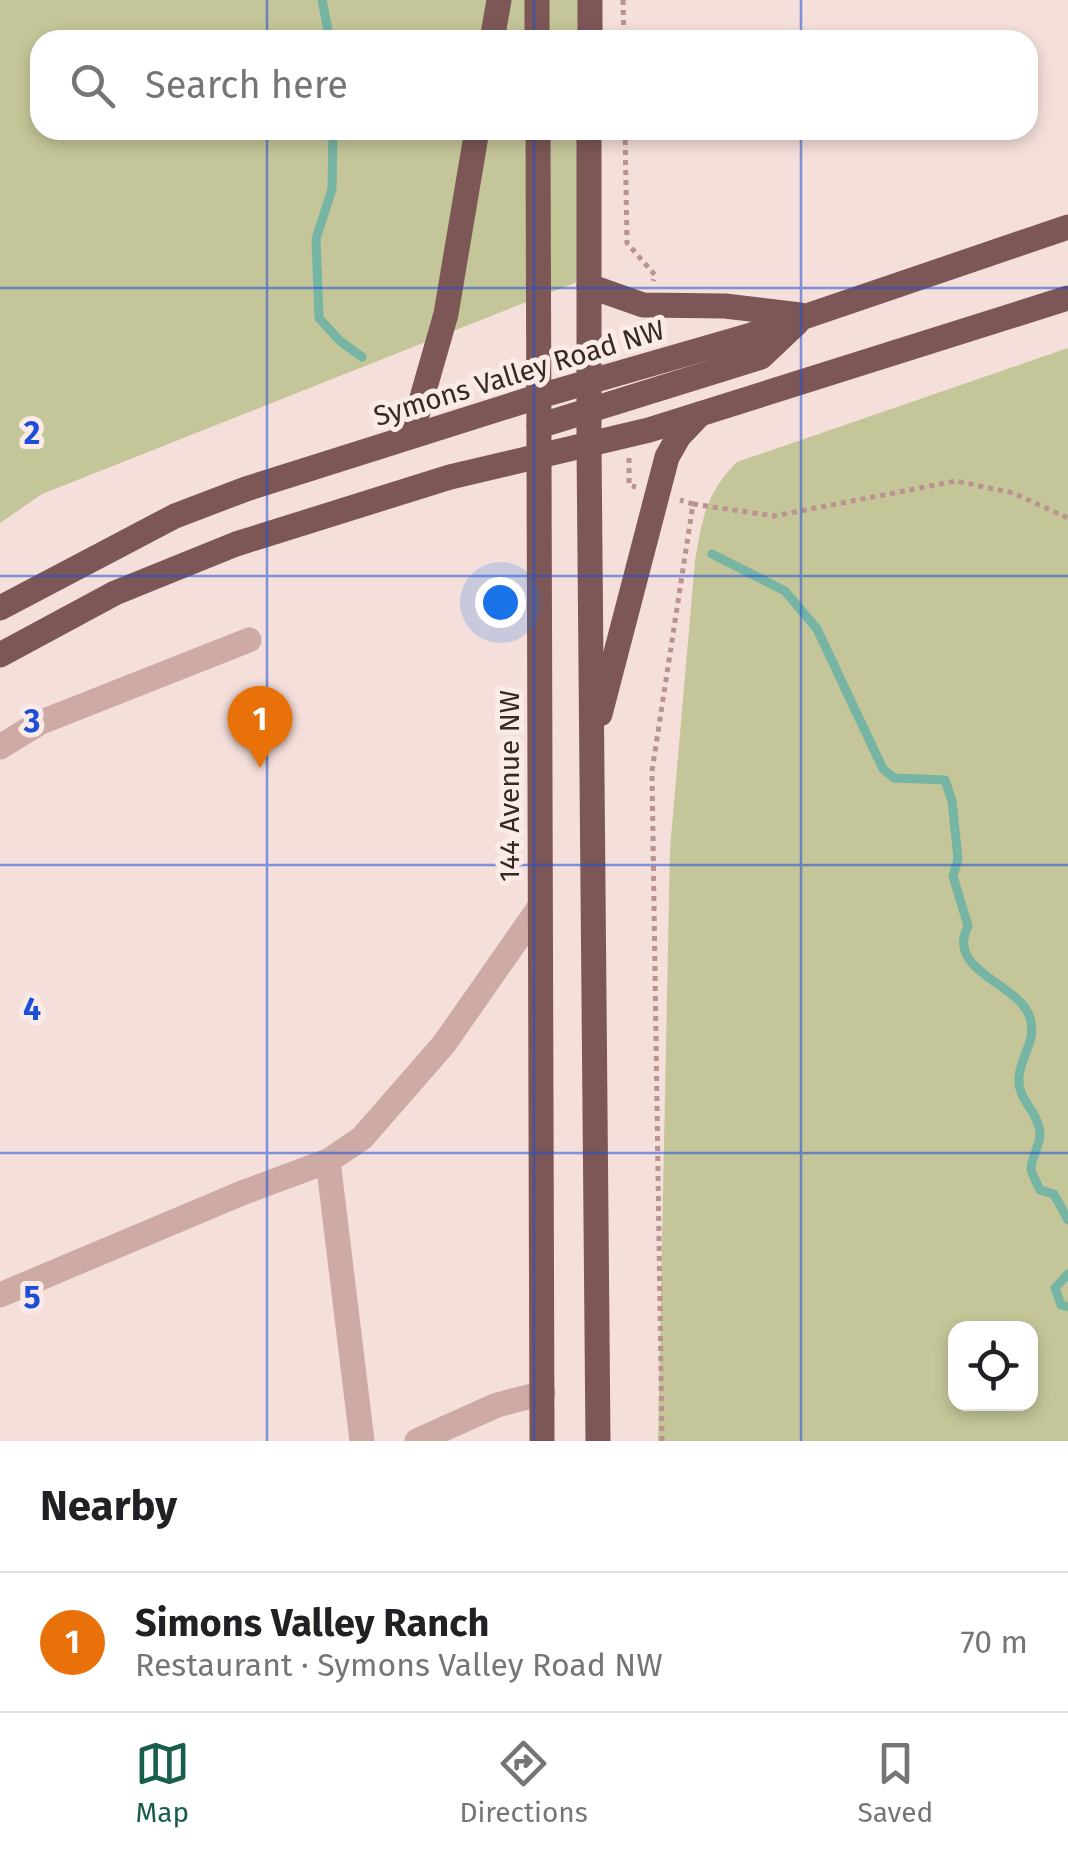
<!DOCTYPE html>
<html lang="en">
<head>
<meta charset="utf-8">
<style>
  body { margin:0; font-family:"Fira Sans",sans-serif; background:#f2f2f2; color:#202124 }
  .controls { position:absolute; right:30px; bottom:30px; display:grid; overflow:hidden; border-radius:20px; box-shadow:0 5px 15px #0003 }
  .controls button { width:90px; height:90px; display:grid; place-items:center; padding:0; border:0; border-bottom:2px solid #e0e0e0; background:#fff; color:#202124; font:50px sans-serif }
  .you { position:absolute; left:500px; top:602px; width:35px; height:35px; margin:-25px; border:8px solid #fff; border-radius:50%; background:#1a73e8; box-shadow:0 0 0 15px #1a73e833 }
  .badge { display:grid; place-items:center; width:65px; height:65px; border-radius:50%; background:#185e4c; color:#fff; font-size:32px; font-weight:700 }
  .pin { position:absolute; translate:-50% -82px; filter:drop-shadow(0 2px 5px #0008) }
  .pin::after { content:''; position:absolute; top:52px; width:35px; height:30px; background:inherit; clip-path:polygon(0 0,100% 0,50% 100%) }
  .list { margin:0; padding:0; list-style:none }
  h2 { display:flex; justify-content:space-between; align-items:center; height:130px; margin:0; padding:0 40px; font-size:42px }
  h2 small { font-size:32px; font-weight:400; color:#757577 }
  .list li { display:grid; grid-template-columns:65px 1fr auto; gap:30px; align-items:center; box-sizing:border-box; height:140px; padding:0 40px; border-top:2px solid #e0e0e0 }
  .list b { display:block; font-size:38px; white-space:nowrap }
  .list p { margin:0; font-size:32px; white-space:nowrap; color:#757577 }
  .list em { font-size:32px; font-style:normal; color:#757577 }
  .icon { flex:none; width:55px; height:55px; fill:none; stroke:currentColor; stroke-width:2; stroke-linecap:round; stroke-linejoin:round }
  .map { position:relative; flex:none; width:1068px; height:1441px; overflow:hidden }
  .search { position:absolute; background:#fff; box-shadow:0 5px 15px #0003; left:30px; right:30px; top:30px; height:110px; display:flex; align-items:center; gap:25px; box-sizing:border-box; padding:0 35px; border-radius:30px; color:#757577; font-size:38px }
  .sheet { height:270px; background:#fff }
  nav { display:flex; justify-content:space-around; align-items:center; box-sizing:border-box; height:140px; border-top:2px solid #e0e0e0; background:#fff; font-size:28px; color:#757577 }
  nav a { display:grid; justify-items:center; gap:5px }
  nav .on { color:#185e4c }
  .map>svg:first-child { display:block }
</style>
</head>
<body>
<div class="map">
<svg width="1068" height="1441" viewBox="0 0 1068 1441">
  <rect width="100%" height="100%" fill="#f4dfda"/>
  <!-- green -->
  <g fill="#c4c598" fill-rule="evenodd">
    <path d="M0,0H580L581,40H40V130H586L592,276L42,494L0,523Z"/>
    <path d="M1068,348V1441H658L670,849L695,561C702,519 706,493 737,462ZM956,1328H1030V1404H956Z"/>
  </g>
  <g fill="none" stroke-linecap="round" stroke-linejoin="round">
    <!-- stream -->
    <g stroke="#76b4a3" stroke-width="9">
      <path d="M322,0L330,40"/>
      <path d="M333,130L332,189L316,239L319,318L340,341L362,357"/>
      <path d="M712,554L785,591L817,629L883,769L894,778L945,780L952,801L958,859L953,876L968,926C945,972 1019,982 1030,1018C1037,1041 1021,1054 1019,1077C1017,1100 1037,1109 1040,1132C1041,1145 1031,1157 1031,1169C1032,1175 1038,1185 1040,1190L1054,1194L1068,1220"/>
      <path d="M1068,1274L1055,1288L1061,1305L1068,1307"/>
    </g>
    <!-- path -->
    <g stroke="#ba938e" stroke-width="5" stroke-dasharray="5 5" stroke-linecap="butt">
      <path d="M623,0L624,40"/>
      <path d="M625,130L627,243L655,275L653,281"/>
      <path d="M629,458V485L636,487"/>
      <path d="M693,504L774,516L956,481L1013,493L1068,518"/>
      <path d="M662,1441L652,771L693,504L680,500"/>
    </g>
    <!-- minor -->
    <g stroke="#ceaaa4" stroke-width="25">
      <path d="M0,747L39,723L249,640"/>
      <path d="M328,1161L362,1441"/>
      <path d="M0,1295L242,1193L328,1161L362,1138L444,1044L539,908"/>
      <path d="M417,1441L497,1405L543,1393"/>
    </g>
    <!-- major -->
    <g stroke="#7c5756" stroke-width="25">
      <path d="M537,0V40"/>
      <path d="M492,40L499,0"/>
      <path d="M590,40V0"/>
      <path d="M538,130L542,1441"/>
      <path d="M589,130V445L598,1441"/>
      <path d="M589,286L643,305L725,306L800,315"/>
      <path d="M539,426L761,357L797,323"/>
      <path d="M411,436L446,314L477,130"/>
      <path d="M0,608L175,516L246,489L540,396L748,336L1068,227"/>
      <path d="M0,655L115,593L236,544L450,477L649,430L1068,298"/>
      <path d="M600,714L667,457L679,436L700,414"/>
    </g>
  </g>
  <!-- grid -->
  <path fill="none" stroke="#1d4ed8" stroke-width="2.5" stroke-opacity="0.55" d="M267,0V40M534,0V40M801,0V40M267,130V1441M534,130V1441M801,130V1441M0,288H1068M0,576H1068M0,865H1068M0,1153H1068"/>
  <g text-anchor="middle" dominant-baseline="central" stroke-width="10" stroke-linejoin="round" paint-order="stroke">
    <!-- street labels -->
    <g font-size="28" fill="#382727" stroke="#fbebe7">
      <text transform="translate(519 373) rotate(-17)">Symons Valley Road NW</text>
      <text transform="translate(509 786) rotate(-90)">144 Avenue NW</text>
    </g>
  </g>
  <g font-size="32" text-anchor="middle" font-weight="bold" fill="#1d4ed8" stroke="#fbebe7" stroke-width="10" stroke-linejoin="round" paint-order="stroke">
    <text x="32" y="444">2</text>
    <text x="32" y="732">3</text>
    <text x="32" y="1020">4</text>
    <text x="32" y="1308">5</text>
  </g>
</svg>
<div class="controls">
<button><svg class="icon" aria-label="locate" viewBox="0 0 24 24"><circle cx="12" cy="12" r="6"/><path d="M12 2v4M12 18v4M2 12h4M18 12h4"/></svg></button>
</div>
<div class="you"></div>
<div class="pin badge" style="left:260px;top:768px;background:#e8710a">1</div>
<div class="search"><svg class="icon" aria-label="search" viewBox="0 0 24 24"><circle cx="10" cy="10" r="6"/><path d="M15 15l6 6"/></svg>Search here</div>
</div>
<section class="sheet">
<h2>Nearby<small></small></h2>
<ul class="list">
<li><span class="badge" style="background:#e8710a">1</span><div><b>Simons Valley Ranch</b><p>Restaurant · Symons Valley Road NW</p></div><em>70 m</em></li>
</ul>
</section>
<nav>
<a class="on"><svg class="icon" aria-label="map" viewBox="0 0 24 24"><path d="M3 6l6-2 6 2 6-2v14l-6 2-6-2-6 2zM9 4v14M15 6v14"/></svg>Map</a>
<a><svg class="icon" aria-label="directions" viewBox="0 0 24 24"><path d="M12 3l9 9-9 9-9-9zM9 14v-3h6M13 9l2 2-2 2"/></svg>Directions</a>
<a><svg class="icon" aria-label="saved" viewBox="0 0 24 24"><path d="M7 4h10v16l-5-4-5 4z"/></svg>Saved</a>
</nav>
</body>
</html>
